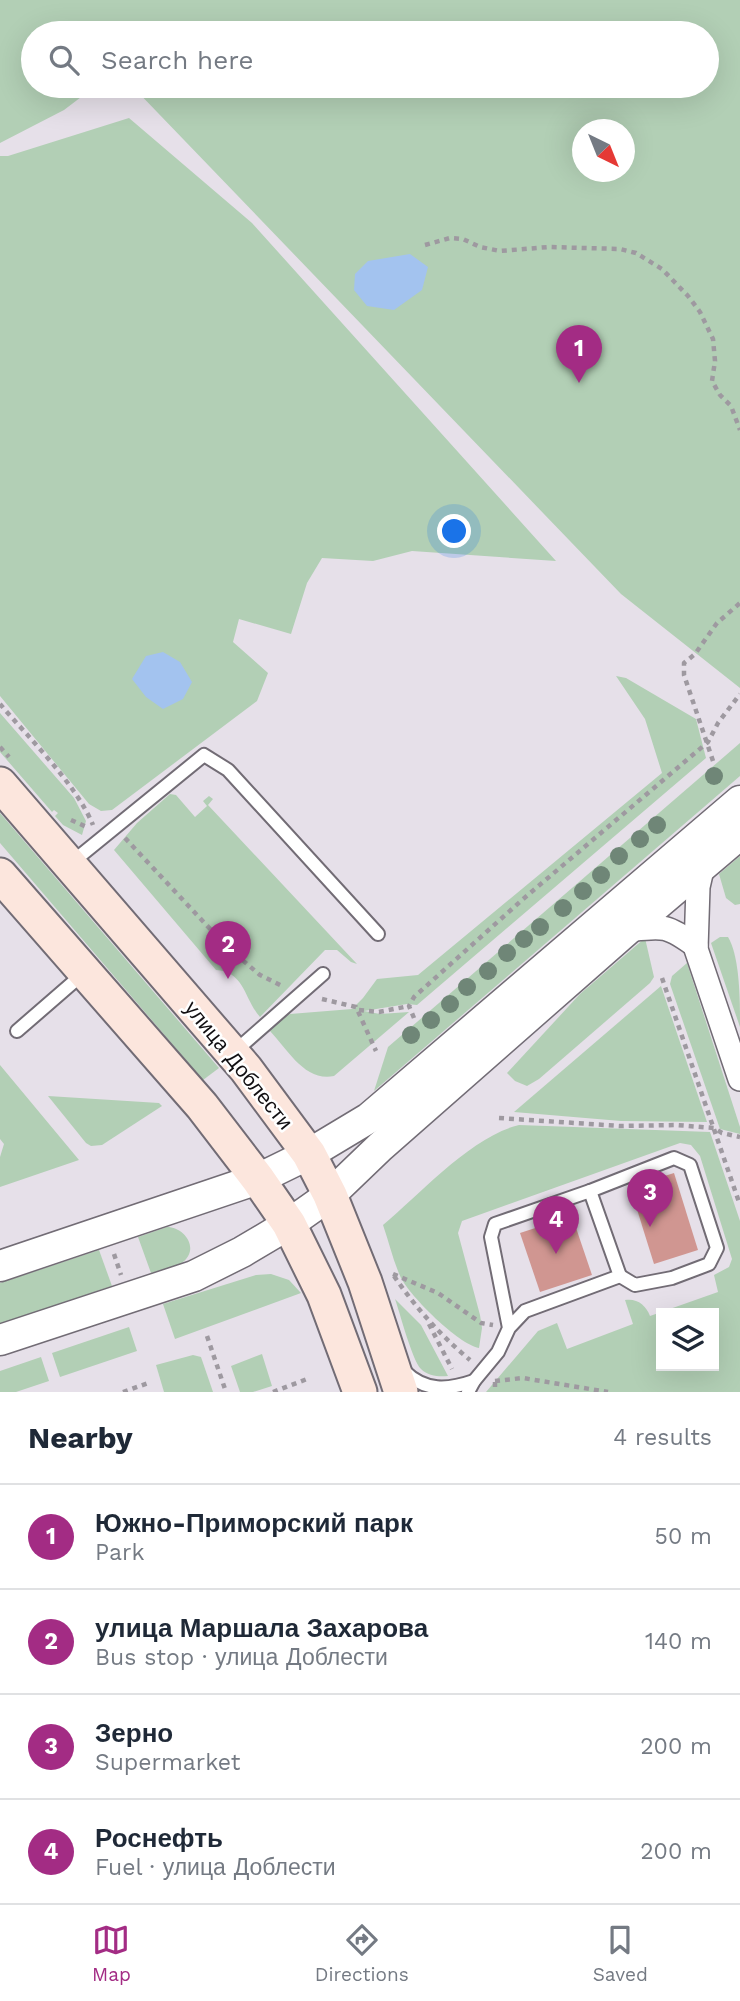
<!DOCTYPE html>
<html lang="en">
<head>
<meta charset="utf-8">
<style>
  body { margin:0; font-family:"Work Sans",sans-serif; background:#f2f2f3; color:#1f2937 }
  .controls { position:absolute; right:21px; bottom:21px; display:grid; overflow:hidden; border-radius:0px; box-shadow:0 7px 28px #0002 }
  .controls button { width:63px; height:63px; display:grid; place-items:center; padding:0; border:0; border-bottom:2px solid #e0e1e3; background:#fff; color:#1f2937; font:35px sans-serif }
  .compass { position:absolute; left:572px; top:119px; width:63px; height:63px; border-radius:50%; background:#fff; box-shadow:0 7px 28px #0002; rotate:137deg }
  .you { position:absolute; left:455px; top:532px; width:24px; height:24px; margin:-18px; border:5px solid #fff; border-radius:50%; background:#1a73e8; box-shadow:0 0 0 10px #1a73e833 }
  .badge { display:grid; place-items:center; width:46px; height:46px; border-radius:50%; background:#a32c84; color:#fff; font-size:23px; font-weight:700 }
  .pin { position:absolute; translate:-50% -58px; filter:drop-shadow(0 2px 4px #0008) }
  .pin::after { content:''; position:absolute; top:37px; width:24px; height:21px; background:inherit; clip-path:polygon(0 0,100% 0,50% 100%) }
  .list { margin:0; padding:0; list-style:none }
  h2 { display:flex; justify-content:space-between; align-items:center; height:91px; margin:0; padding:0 28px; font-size:30px }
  h2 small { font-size:23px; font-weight:400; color:#747a83 }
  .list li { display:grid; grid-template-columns:46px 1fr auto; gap:21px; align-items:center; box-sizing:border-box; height:105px; padding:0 28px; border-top:2px solid #e0e1e3 }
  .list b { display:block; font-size:26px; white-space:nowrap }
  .list p { margin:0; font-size:23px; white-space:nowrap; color:#747a83 }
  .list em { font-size:23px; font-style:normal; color:#747a83 }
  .icon { flex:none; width:38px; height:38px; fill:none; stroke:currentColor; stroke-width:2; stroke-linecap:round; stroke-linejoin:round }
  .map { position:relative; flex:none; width:740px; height:1392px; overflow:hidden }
  .search { position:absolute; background:#fff; box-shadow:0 7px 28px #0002; left:21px; right:21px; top:21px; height:77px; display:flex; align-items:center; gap:18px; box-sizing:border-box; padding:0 24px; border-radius:38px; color:#747a83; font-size:26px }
  .sheet { height:511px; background:#fff }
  nav { display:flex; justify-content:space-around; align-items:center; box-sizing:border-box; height:98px; border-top:2px solid #e0e1e3; background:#fff; font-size:19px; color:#747a83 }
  nav a { display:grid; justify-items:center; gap:4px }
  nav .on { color:#a32c84 }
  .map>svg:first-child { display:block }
</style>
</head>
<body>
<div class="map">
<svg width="740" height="1392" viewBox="0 0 740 1392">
  <rect width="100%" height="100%" fill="#e6e0e9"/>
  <!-- green -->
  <g fill="#b2cfb5" fill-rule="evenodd">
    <path d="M0,0H740V688L621,594L132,86L93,88L64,110L0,143ZM33,33H707V86H33ZM582,130H624V172H582Z"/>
    <path d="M129,118L252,223L556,561L412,551L373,561L322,558L307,583L291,634L239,619L233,642L268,673L257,701L112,810L101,811L89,804L0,696V156H8Z"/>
    <path d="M616,676L626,678L696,719L706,758L417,1005L407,1004L364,1011L380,1014L409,1012L334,1076C305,1082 288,1050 270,1031L281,1019L290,1014L352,1009L363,998L377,979L418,975L662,773L645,719Z"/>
    <path d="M0,713L74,798L86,821L82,835L63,825L55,816L58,813L54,810L52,812L0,752Z"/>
    <path d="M740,743V776L374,1091L388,1047Z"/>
    <path d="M170,794L176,795L195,817L207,806L203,801L209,796L213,799L208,805L357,964L351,962L337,950H325L260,1017C244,999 245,972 216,970L114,850L137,823Z"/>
    <path d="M0,813L219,1068L203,1080L0,843Z"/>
    <path d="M740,856V904L735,905L726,898L719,874Z"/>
    <path d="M720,937H728C740,957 740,1001 740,1027L711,943Z"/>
    <path d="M645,938L654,977L650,983L539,1079L527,1086L515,1081L507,1073L580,994Z"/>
    <path d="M687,963L740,1127V1134L720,1129L670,984L672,976Z"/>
    <path d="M661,986L707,1122L621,1121L514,1112Z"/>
    <path d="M0,1065L79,1160L0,1187V1157L4,1144L0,1139Z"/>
    <path d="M48,1096L159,1103L162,1106L102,1145L91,1146L86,1143Z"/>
    <path d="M519,1125L710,1132L740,1221V1392H486L538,1331L557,1323L567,1349L633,1324L625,1300C637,1298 646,1305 650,1316L718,1292L714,1275L729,1267L732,1259L700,1156L691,1145L680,1143L462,1221L458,1233L480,1315L482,1328L479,1348C458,1344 411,1297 401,1278C393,1261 389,1242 383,1225C421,1193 472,1136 519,1125ZM714,1313V1366H661V1313Z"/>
    <path d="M167,1227C184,1227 200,1248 183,1262C175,1268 161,1270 151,1273L138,1237Z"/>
    <path d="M99,1250L112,1286L0,1324V1283Z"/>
    <path d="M271,1274L289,1280L301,1293L175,1339L163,1304L256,1275Z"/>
    <path d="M395,1299L421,1325L448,1376C439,1377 428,1376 421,1369C412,1360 400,1313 395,1299Z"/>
    <path d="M129,1327L137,1351L60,1377L52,1353Z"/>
    <path d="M262,1354L272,1386L253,1392H240L231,1366Z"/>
    <path d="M193,1355L201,1357L213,1392H164L156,1365Z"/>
    <path d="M41,1357L49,1381L16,1392H0V1371Z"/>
  </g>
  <!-- water -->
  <g fill="#a3c3ef">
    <path d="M410,254L428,267L422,290L394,310L367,306L354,290L355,274L368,261Z"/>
    <path d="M163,652L180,662L192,682L183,699L163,709L146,697L132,679L146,656Z"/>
  </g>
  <!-- building -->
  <g fill="#d09691">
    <path d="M674,1173L698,1250L654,1264L630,1187Z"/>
    <path d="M572,1216L592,1275L540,1292L520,1233Z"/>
  </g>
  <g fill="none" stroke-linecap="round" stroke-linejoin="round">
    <!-- service casing -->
    <g stroke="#726c75" stroke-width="16">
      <g id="service">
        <path d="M70,864L204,755L228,770L378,934"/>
        <path d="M17,1031L85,972"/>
        <path d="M233,1053L323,974"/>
        <path d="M590,1191L674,1158L690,1165L717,1248L709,1264L672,1278L635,1285L620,1276"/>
        <path d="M404,1371C425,1392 448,1390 474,1381"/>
        <path d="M468,1392L474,1381L498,1352L509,1328L525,1311L620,1276L590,1191L495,1224L491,1237L509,1328"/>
      </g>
    </g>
    <!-- minor casing -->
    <g stroke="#726c75" stroke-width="26">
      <g id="minor">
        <path d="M703,865L698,887L696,949L740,1079"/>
        <path d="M627,930C663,926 666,924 696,946"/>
      </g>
    </g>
    <!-- tertiary casing -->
    <g stroke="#726c75" stroke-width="33">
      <g id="tertiary">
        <path d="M0,1266L258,1179L309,1154L369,1118L740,801"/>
        <path d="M0,1340L194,1276L242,1252L289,1224L330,1195L380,1147L627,930L740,834"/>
      </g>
    </g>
    <!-- secondary casing -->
    <g stroke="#726c75" stroke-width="37">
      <g id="secondary">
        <path d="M0,784L246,1069L309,1154L330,1195L365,1282L401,1392"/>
        <path d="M0,875L202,1106L258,1179L289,1224L324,1295L360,1392"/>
      </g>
    </g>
    <!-- path -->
    <g stroke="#9e99a0" stroke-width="4.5" stroke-dasharray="5 5" stroke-linecap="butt">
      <path d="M425,245L450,238L463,239L480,247L500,251L549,247L620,249L636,253L662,269L688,296L700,312L713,339L715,361L712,381L720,395L731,406L740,430"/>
      <path d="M0,704C29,738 76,784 93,825"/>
      <path d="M0,747L9,757"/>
      <path d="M713,761L684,675V663L695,654L717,623L740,603"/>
      <path d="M71,820L89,828"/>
      <path d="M125,838L227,947L260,975L284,987"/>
      <path d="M662,978L740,1205"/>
      <path d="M322,999L356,1007L376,1051"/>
      <path d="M359,1010L379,1012L409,1006"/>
      <path d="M414,1018L409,1006L414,997L522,900L708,742L718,723L740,694"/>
      <path d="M499,1118L620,1126L676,1125L714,1128L722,1133L740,1137"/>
      <path d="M114,1254L121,1275"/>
      <path d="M393,1274L438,1293L481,1323L493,1325"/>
      <path d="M394,1276C416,1308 440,1335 470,1360"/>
      <path d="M429,1324L452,1369"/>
      <path d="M207,1336L226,1392"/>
      <path d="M495,1381L523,1378L608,1392"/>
      <path d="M495,1382V1392"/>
      <path d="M123,1392L151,1382"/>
      <path d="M273,1392L307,1379"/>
    </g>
    <!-- service -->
    <use href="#service" stroke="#fff" stroke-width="12"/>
    <!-- minor -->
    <use href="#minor" stroke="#fff" stroke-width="23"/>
    <!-- tertiary -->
    <use href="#tertiary" stroke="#fff" stroke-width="30"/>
    <!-- secondary -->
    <use href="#secondary" stroke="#fce6dd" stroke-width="33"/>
  </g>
  <!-- trees -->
  <g fill="#6f8677">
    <circle cx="714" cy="776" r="9"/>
    <circle cx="657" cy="825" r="9"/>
    <circle cx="640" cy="839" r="9"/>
    <circle cx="619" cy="856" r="9"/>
    <circle cx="601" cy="875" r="9"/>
    <circle cx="583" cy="891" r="9"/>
    <circle cx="563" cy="908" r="9"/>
    <circle cx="540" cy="927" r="9"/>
    <circle cx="524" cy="939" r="9"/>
    <circle cx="507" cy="953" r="9"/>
    <circle cx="488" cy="971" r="9"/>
    <circle cx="467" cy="987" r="9"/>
    <circle cx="450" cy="1004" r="9"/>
    <circle cx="431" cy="1020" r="9"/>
    <circle cx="411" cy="1035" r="9"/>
  </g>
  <g text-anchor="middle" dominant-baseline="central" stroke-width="5" stroke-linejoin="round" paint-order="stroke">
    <!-- street labels -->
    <g font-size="21" fill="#110f12" stroke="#fff">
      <text transform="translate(239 1065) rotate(51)">улица Доблести</text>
    </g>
  </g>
</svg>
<div class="controls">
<button><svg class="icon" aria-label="layers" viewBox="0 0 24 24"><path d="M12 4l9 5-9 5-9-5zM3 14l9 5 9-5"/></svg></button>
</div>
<svg class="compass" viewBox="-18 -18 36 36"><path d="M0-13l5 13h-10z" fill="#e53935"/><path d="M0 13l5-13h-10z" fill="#747a83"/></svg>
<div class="you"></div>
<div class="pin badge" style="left:579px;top:383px">1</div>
<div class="pin badge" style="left:228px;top:979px">2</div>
<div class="pin badge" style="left:650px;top:1227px">3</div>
<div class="pin badge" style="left:556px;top:1254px">4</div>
<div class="search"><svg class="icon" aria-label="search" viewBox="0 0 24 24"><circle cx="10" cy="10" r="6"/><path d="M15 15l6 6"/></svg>Search here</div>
</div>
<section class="sheet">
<h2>Nearby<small>4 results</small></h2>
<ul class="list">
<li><span class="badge">1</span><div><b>Южно-Приморский парк</b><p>Park</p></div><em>50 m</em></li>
<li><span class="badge">2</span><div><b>улица Маршала Захарова</b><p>Bus stop · улица Доблести</p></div><em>140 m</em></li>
<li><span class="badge">3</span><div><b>Зерно</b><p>Supermarket</p></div><em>200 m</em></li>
<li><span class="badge">4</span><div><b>Роснефть</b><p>Fuel · улица Доблести</p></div><em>200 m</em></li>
</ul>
</section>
<nav>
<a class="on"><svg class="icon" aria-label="map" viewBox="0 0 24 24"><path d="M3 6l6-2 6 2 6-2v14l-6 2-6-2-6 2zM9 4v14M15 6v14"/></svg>Map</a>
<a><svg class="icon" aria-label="directions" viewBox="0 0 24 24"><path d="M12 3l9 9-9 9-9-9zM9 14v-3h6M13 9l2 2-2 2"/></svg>Directions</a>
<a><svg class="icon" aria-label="saved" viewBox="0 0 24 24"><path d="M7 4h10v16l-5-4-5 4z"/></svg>Saved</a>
</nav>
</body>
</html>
